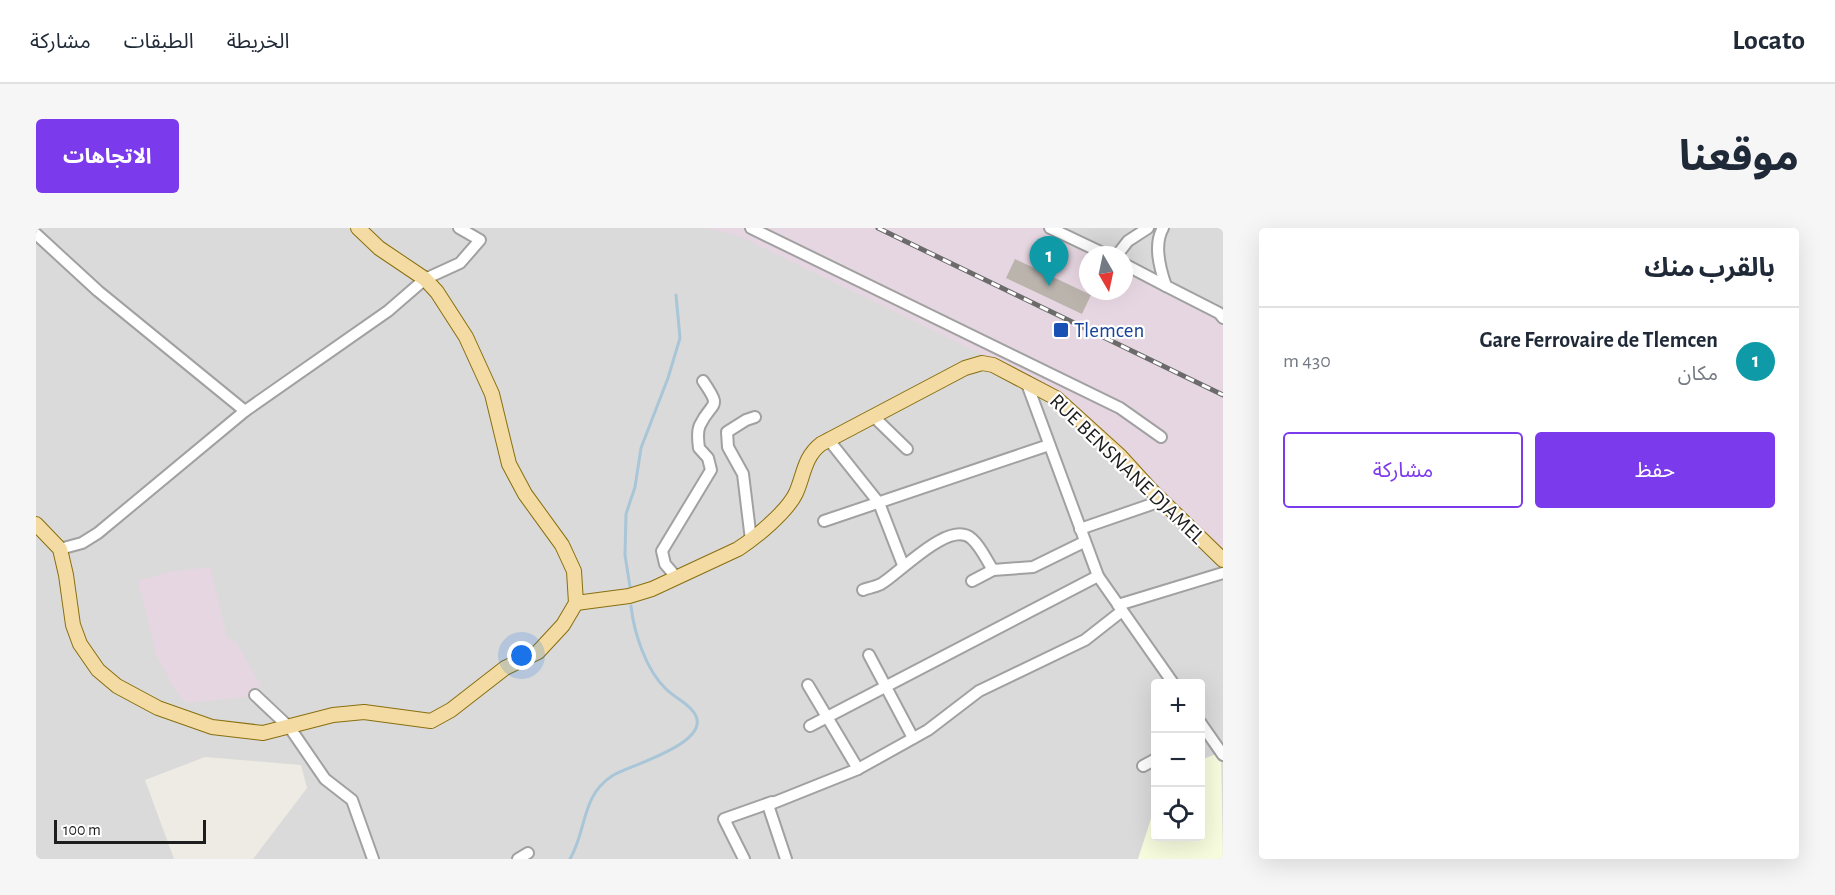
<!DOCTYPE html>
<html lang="ar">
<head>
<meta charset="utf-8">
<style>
  body { margin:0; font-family:"Alegreya Sans","Noto Sans Arabic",sans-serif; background:#f6f6f7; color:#1f2937; direction:rtl }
  .controls { position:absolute; right:18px; bottom:18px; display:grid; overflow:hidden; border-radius:6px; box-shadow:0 6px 24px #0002 }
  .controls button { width:54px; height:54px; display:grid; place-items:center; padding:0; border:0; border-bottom:2px solid #e0e1e3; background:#fff; color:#1f2937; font:30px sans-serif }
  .compass { position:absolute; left:1043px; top:18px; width:54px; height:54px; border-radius:50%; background:#fff; box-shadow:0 6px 24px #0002; rotate:171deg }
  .scale { position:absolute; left:18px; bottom:15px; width:152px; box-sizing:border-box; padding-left:6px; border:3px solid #1d1d1d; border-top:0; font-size:16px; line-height:21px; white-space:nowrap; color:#1d1d1d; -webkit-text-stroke:4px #fff; paint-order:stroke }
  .you { position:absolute; left:486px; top:428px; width:21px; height:21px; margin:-15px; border:4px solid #fff; border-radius:50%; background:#1a73e8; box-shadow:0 0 0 9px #1a73e833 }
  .badge { display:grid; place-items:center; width:39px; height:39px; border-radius:50%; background:#7c3aed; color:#fff; font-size:20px; font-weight:700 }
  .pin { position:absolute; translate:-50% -50px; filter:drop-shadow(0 2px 3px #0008) }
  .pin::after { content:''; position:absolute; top:32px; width:21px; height:18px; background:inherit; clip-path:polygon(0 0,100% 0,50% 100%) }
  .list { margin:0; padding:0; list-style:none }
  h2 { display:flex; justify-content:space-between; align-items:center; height:78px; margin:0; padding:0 24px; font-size:26px }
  h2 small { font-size:20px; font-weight:400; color:#747a83 }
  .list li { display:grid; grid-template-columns:39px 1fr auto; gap:18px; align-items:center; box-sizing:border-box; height:108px; padding:0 24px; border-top:2px solid #e0e1e3 }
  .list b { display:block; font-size:22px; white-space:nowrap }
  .list p { margin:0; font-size:20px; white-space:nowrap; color:#747a83 }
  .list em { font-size:20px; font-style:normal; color:#747a83 }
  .actions { display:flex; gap:12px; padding:18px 24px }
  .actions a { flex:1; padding:14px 0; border:2px solid #7c3aed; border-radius:6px; text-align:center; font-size:21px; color:#7c3aed }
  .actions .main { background:#7c3aed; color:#fff }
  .icon { flex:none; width:33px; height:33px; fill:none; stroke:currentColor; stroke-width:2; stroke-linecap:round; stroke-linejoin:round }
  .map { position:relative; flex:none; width:1187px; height:631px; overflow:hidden; direction:ltr; border-radius:6px }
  header { display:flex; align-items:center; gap:36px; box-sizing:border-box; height:84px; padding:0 30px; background:#fff; border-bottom:2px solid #e0e1e3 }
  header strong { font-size:28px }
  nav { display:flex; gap:33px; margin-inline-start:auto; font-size:21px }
  .intro { display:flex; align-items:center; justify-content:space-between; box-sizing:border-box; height:144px; padding:0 36px }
  h1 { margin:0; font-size:42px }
  .button { padding:15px 27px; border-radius:6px; background:#7c3aed; color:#fff; font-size:21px; font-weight:700 }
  main { display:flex; gap:36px; padding:0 36px }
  aside { flex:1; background:#fff; border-radius:6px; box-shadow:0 6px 24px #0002 }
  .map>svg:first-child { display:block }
</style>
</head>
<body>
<header>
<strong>Locato</strong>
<nav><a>الخريطة</a><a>الطبقات</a><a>مشاركة</a></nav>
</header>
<div class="intro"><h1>موقعنا</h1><a class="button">الاتجاهات</a></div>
<main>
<aside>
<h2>بالقرب منك<small></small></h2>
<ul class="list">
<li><span class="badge" style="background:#0f9aa8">1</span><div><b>Gare Ferrovaire de Tlemcen</b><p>مكان</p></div><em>430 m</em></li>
</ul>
<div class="actions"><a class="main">حفظ</a><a>مشاركة</a></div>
</aside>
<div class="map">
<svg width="1187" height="631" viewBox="0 0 1187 631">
  <rect width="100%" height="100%" fill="#edebe3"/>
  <!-- residential -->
  <path fill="#dbdada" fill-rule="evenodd" d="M0,0H1187V631H217L271,560L265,537L169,529L109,552L138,631H0ZM1052,27H1088V63H1052ZM1120,455H1164V608H1120Z"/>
  <!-- industrial -->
  <g fill="#e6d6e1">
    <path d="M671,0H1014L1071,27H1052V63H1088V36L1187,90V326L1058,194L1023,164L705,9Z"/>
    <path d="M174,339L191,410L200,414L225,458L210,469L150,475L138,460L121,428L102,353L133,344Z"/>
  </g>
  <!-- education -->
  <path fill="#f8fcde" d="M1185,524L1187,631H1102L1119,578L1120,608H1164L1165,532Z"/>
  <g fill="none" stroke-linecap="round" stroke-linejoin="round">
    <!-- stream -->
    <g stroke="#a8c6d7" stroke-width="3">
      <path d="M594,359L589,327L590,286L599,259L605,220L632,150L644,110L640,67"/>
      <path d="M534,631C551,602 545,568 576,548C593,537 686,513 655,481C648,473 638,469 630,461C610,442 598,405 595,378"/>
    </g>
  </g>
  <!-- building -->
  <path fill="#bab4ad" d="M979,31L1055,67L1046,86L970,50Z"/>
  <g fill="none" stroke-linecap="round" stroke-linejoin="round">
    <!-- minor casing -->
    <g stroke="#a1a1a1" stroke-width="14">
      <g id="minor">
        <path d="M715,0L1084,180L1125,209"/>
        <path d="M1014,0L1071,27"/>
        <path d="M1127,0C1117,17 1124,41 1130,58L1183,85L1187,90"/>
        <path d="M0,6L62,63L209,183"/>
        <path d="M1081,27L1092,13L1112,0"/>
        <path d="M1088,36L1130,58"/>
        <path d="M990,153L1062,348L1137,455"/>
        <path d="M838,189L871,221"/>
        <path d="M792,211L843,275L867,337"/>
        <path d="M788,293L1013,217"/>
        <path d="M1044,301L1125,273"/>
        <path d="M715,312L707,246L692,219L691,204L710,192L719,189"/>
        <path d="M24,321L46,315L62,305L209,183L352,83L389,51L424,35L444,12L423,0"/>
        <path d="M641,350L629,336L626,323L675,242L672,230L663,220C662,213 661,203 664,197C676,172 687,182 667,153"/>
        <path d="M936,353L957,342L997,339L1048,314"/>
        <path d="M827,362C832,360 839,359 845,356C863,346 914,290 936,311C945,319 951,333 957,342"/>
        <path d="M1082,377L1187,345"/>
        <path d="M833,427L877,510"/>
        <path d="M772,457L822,541"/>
        <path d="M219,467L254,500L289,551L316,572L337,631"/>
        <path d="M1164,494L1187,527"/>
        <path d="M774,498L1062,348"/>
        <path d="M1107,538L1120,531"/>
        <path d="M482,631L492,625"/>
        <path d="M708,631L688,591L736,574"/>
        <path d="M750,631L732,577L822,541L892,502L943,463L1049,412L1086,383"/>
      </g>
    </g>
    <!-- major casing -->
    <g stroke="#886f0e" stroke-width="16">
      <g id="major">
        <path d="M0,296L24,321L30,347L37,397L44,416L62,442L81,458L122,480L176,499L227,505L297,487L328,484L395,493L415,482L469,440L502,424L527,397L540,375L538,343L526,317L489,266L473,236L456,166L430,109L401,64L389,51L343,20L322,0"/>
        <path d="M540,375L593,368L616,361L702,321C719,310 751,284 760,265C768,247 768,229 785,216L929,140L946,135L957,137L1020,170L1084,228L1114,261L1187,332"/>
      </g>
    </g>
    <!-- minor -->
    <use href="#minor" stroke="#fff" stroke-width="10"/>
    <!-- major -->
    <use href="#major" stroke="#f3dba3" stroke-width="14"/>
    <!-- rail casing -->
    <g stroke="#6b6b6b" stroke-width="5">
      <path id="rail" d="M842,0L1187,167"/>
    </g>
    <!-- rail -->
    <use href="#rail" stroke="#fff" stroke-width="3" stroke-dasharray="9" stroke-linecap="butt"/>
  </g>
  <!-- markers -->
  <rect fill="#1a4fb4" stroke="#fff" stroke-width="2" x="1017" y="94" width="16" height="16" rx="3"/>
  <g text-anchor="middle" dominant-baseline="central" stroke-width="4.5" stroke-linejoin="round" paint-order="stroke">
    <!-- transit labels -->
    <g font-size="21" fill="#164399" stroke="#fff" text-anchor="start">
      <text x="1038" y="102">Tlemcen</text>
    </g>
    <!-- street labels -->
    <g font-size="21" fill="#1d1d1d" stroke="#fff">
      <text transform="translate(1091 241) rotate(44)">RUE BENSNANE DJAMEL</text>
    </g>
  </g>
</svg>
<div class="controls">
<button>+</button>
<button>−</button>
<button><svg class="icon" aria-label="locate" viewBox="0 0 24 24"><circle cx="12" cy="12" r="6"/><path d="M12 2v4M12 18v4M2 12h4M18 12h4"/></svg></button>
</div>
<svg class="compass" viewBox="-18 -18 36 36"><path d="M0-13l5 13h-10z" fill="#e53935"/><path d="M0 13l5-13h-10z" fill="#747a83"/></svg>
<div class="scale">100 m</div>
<div class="you"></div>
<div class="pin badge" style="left:1013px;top:58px;background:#0f9aa8">1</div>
</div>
</main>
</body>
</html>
